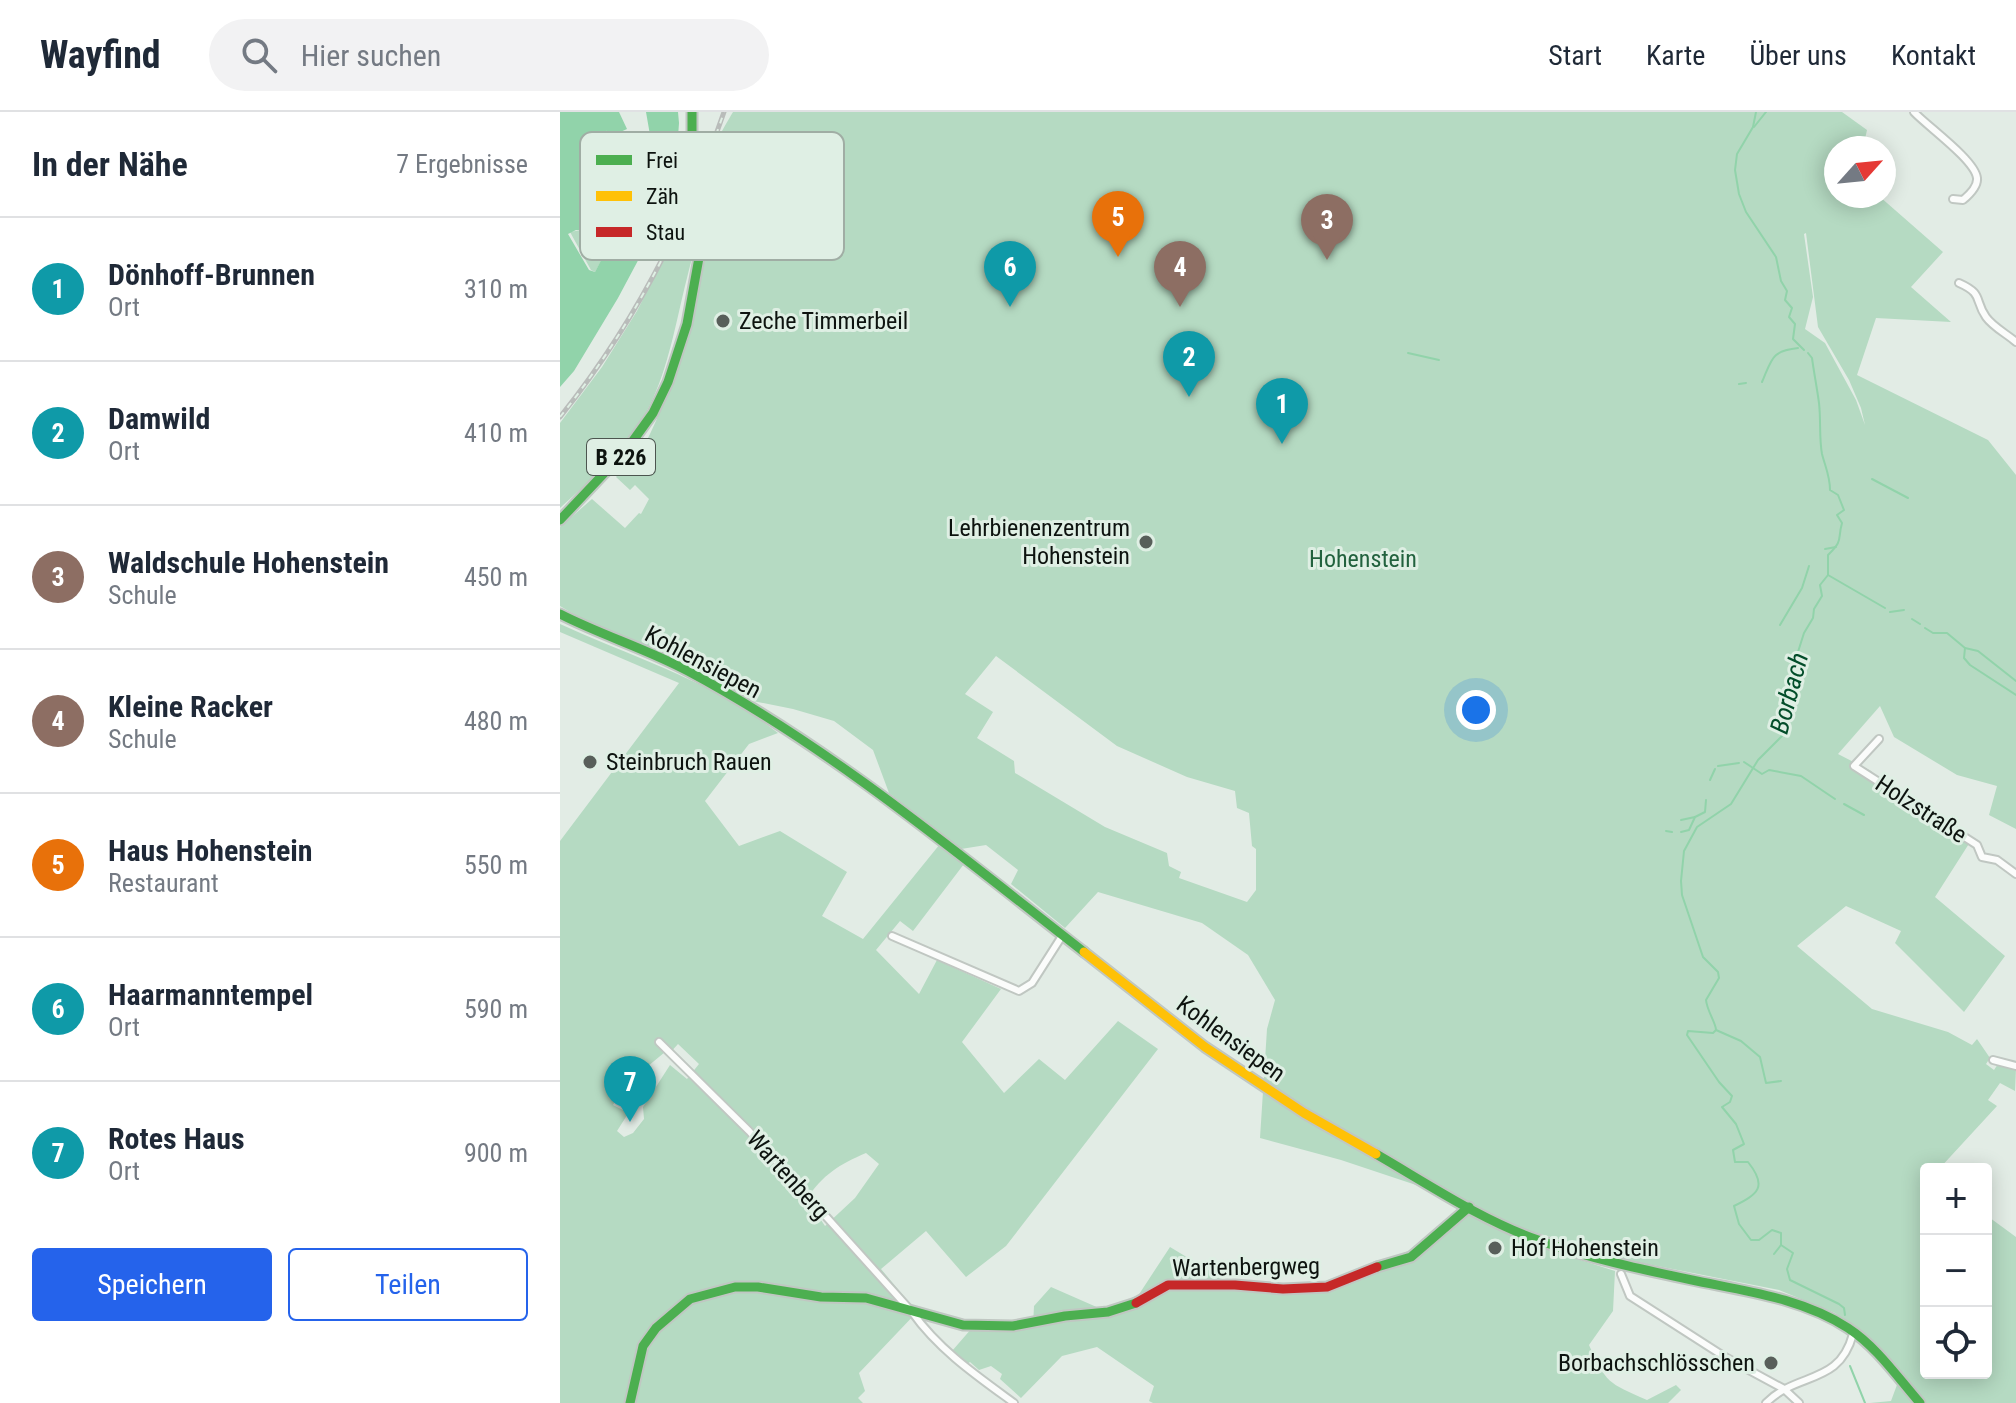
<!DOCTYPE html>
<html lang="de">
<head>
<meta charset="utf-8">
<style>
  body { margin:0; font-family:"Roboto Condensed",sans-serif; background:#f2f2f3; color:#1f2937 }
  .controls { position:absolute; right:24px; bottom:24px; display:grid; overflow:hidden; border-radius:8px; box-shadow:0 4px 20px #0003 }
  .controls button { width:72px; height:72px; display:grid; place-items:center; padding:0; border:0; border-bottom:2px solid #e0e1e3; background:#fff; color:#1f2937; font:40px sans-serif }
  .compass { position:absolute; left:1264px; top:24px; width:72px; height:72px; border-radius:50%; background:#fff; box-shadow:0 4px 20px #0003; rotate:63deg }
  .you { position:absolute; left:916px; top:598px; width:28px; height:28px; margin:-20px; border:6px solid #fff; border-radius:50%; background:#1a73e8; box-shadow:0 0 0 12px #1a73e833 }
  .badge { display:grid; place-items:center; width:52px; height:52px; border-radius:50%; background:#2563eb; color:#fff; font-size:26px; font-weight:700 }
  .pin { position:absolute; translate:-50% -66px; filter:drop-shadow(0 2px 4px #0008) }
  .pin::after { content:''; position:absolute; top:42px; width:28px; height:24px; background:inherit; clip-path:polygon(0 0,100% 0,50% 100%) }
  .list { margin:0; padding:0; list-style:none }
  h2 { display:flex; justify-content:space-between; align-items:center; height:104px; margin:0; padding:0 32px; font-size:34px }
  h2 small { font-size:26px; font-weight:400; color:#747a83 }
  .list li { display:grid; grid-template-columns:52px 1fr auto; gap:24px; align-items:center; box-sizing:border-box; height:144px; padding:0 32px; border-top:2px solid #e0e1e3 }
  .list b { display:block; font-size:30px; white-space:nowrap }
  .list p { margin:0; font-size:26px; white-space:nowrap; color:#747a83 }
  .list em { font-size:26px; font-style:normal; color:#747a83 }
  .actions { display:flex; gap:16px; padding:24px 32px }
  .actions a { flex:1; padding:18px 0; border:2px solid #2563eb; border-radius:8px; text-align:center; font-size:28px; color:#2563eb }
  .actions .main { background:#2563eb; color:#fff }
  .icon { flex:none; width:44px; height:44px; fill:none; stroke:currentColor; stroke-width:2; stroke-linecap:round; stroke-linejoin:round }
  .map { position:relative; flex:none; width:1456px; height:1291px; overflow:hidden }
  header { display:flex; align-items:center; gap:48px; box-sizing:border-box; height:112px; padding:0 40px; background:#fff; border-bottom:2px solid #e0e1e3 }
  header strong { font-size:38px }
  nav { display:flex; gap:44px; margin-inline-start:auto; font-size:28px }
  .search { width:560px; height:72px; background:#f2f2f3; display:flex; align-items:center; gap:20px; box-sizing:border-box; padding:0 28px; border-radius:44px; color:#747a83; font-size:30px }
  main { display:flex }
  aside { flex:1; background:#fff }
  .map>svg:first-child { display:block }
</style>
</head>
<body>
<header>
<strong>Wayfind</strong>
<div class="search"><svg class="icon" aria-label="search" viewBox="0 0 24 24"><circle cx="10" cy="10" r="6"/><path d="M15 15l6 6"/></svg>Hier suchen</div>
<nav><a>Start</a><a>Karte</a><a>Über uns</a><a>Kontakt</a></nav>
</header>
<main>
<aside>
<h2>In der Nähe<small>7 Ergebnisse</small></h2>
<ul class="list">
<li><span class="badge" style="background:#0f9aa8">1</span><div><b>Dönhoff-Brunnen</b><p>Ort</p></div><em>310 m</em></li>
<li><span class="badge" style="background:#0f9aa8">2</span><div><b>Damwild</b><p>Ort</p></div><em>410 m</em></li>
<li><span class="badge" style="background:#8d6e63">3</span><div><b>Waldschule Hohenstein</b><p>Schule</p></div><em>450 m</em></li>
<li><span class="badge" style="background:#8d6e63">4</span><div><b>Kleine Racker</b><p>Schule</p></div><em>480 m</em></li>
<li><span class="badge" style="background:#e8710a">5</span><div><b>Haus Hohenstein</b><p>Restaurant</p></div><em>550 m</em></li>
<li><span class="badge" style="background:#0f9aa8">6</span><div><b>Haarmanntempel</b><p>Ort</p></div><em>590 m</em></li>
<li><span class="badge" style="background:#0f9aa8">7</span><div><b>Rotes Haus</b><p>Ort</p></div><em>900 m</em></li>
</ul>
<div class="actions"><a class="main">Speichern</a><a>Teilen</a></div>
</aside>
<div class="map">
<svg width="1456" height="1291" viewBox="0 0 1456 1291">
  <rect width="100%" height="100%" fill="#e2ece5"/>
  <!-- green -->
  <g fill="#b5dac2" fill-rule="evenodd">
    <path d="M173,0H1282L1307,18L1303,36H1276V84H1319L1383,140L1351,175L1391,210L1316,206L1297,263L1428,328L1456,363V717L1429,703L1437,674L1397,663L1334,625L1320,594L1278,642L1311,659L1322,674L1412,727L1375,785L1445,844L1404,900L1335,831L1341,819L1286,794L1237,834L1312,897L1388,920L1412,933L1417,927L1430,946L1426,952L1434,958L1438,952L1456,956L1455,979L1440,971L1428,988L1437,994L1379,1057H1366V1261H1426V1103L1456,1125V1291H1310L1331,1289L1341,1262L1301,1219L1275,1201L1219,1178L1062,1147L974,1120L967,1131L1055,1159L1053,1199L1029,1233C1046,1271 1048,1271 1087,1288L1116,1273L1121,1278L1108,1291H593L589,1289L594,1274L537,1235L502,1244L461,1286L440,1267L442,1262L431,1254L419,1258L410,1250L406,1253L392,1239L412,1216L473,1214L474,1194L491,1175L548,1200L572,1193L610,1135L668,1170L767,1175L864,1132L916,1093L781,1048L700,1026L707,917L715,888L688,843L642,811L538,780L505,816L451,772L458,758L426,733L401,737L329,681L313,638L274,609L233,597L193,589L117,546L27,510L0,494V415L32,387L65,416L79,401L81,402L89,387L75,373L70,378L56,365C67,352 83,338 90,322C122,255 144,178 150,103C151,91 143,79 144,67C145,47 163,17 173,0ZM1246,121L1258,215L1289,268L1301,296L1305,313L1296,288L1265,231L1245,217L1253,185L1244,122ZM436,544L557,634L627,665L675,679L677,696L689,701L692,734L696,737V778L687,790L619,766L621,760L609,754L607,741L545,715L455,661L454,649L417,626L433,600L405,582Z"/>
    <path d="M43,65C70,91 52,131 35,160L31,158L10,120L21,118L29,73L34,74V69Z"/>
    <path d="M136,82C145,108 133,140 127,166C116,209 109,255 89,295C69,334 32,367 0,396V311L42,255L77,199Z"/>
    <path d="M0,512C74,546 153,569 218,621L189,632L145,689L179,734L220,719L287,760L262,804L303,827L380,732L404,752L353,819L340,809L316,838L359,882L377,848L441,877L402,930L444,981L479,947L505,968L558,909L598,937L446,1134L406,1165L366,1119L321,1157L357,1200L299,1261L305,1279L298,1286L303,1291H0V729L119,571L0,520ZM118,932L139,952L127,967L110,953L83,995L84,1007L73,1021L64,1025L57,1019L71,997L63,998L53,993L64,974L105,940L109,942ZM306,1041L319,1052L295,1086L265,1114L247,1087C262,1063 280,1052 306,1041Z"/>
  </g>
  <!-- water -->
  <path fill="#91d3aa" d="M0,0H59L67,17L58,21L60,26L52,29L46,18L51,30L40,34L48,52L41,55L36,46L33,74L29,73L27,77L21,118H16L8,122L29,158L35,160L45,141L59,100L46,66L56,61L52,52L77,40L81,45L90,23L86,0H118L119,11L114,81L58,186L14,259L0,275Z"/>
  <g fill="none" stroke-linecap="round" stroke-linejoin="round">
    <!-- stream -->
    <g stroke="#91d3aa" stroke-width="2">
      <path d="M1196,0L1193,15L1177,42L1175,58L1179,82L1186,100L1216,145L1221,169L1227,179L1225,188L1232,196L1229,205L1235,212L1233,227L1244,238"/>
      <path d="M1194,15L1206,0"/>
      <path d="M848,241L879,248"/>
      <path d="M1248,241L1252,246C1254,261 1257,276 1259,291C1261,308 1259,326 1262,342C1265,354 1270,364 1270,378L1278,383L1284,398L1277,403L1282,411C1277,429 1284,427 1268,443V463L1260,473L1262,484L1254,497L1253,506L1244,521L1237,543L1227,576V589L1218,611L1222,624L1198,648L1171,692L1137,715L1124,739L1121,769L1122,783L1143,845L1158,860L1159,866L1146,888C1147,899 1156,911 1156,918L1153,921L1128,919L1127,923L1159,970L1172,984L1170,990L1162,995L1176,1012L1184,1032L1173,1038L1175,1050H1188C1208,1075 1198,1082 1174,1094L1179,1112L1191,1128H1199L1212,1118L1221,1121V1133L1233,1141L1227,1157L1230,1168L1279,1192L1284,1196L1285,1203"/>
      <path d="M1202,270C1212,247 1211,239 1238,236"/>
      <path d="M1179,272L1186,271"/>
      <path d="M1312,367L1348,386"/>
      <path d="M1265,437L1276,435"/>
      <path d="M1268,463L1325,496"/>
      <path d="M1330,500L1344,498"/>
      <path d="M1352,507L1360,512"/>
      <path d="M1220,513L1242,476L1249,454"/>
      <path d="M1365,516L1373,521H1387L1405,536L1418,539L1456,569"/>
      <path d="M1405,536L1404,546L1410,553L1456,583"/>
      <path d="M1184,650L1202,662L1209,658L1241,664L1275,687"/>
      <path d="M1158,654L1179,651"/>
      <path d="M1150,668L1155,657"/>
      <path d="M1284,692L1304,703"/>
      <path d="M1121,708L1135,705"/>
      <path d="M1106,719L1112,720"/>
      <path d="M1121,720L1129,718L1135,705L1145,700L1146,688"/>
      <path d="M1156,918L1181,929L1200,945L1206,971L1221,969"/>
      <path d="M1214,1142L1221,1133"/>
      <path d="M1290,1254L1305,1291"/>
    </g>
    <!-- street casing -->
    <g stroke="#c0c7c2" stroke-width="10">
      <g id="street">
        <path d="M1354,0C1367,14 1415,48 1417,66C1418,75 1409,83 1403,88L1393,87"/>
        <path d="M1399,171C1424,182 1414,188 1426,205C1433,215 1447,222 1456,230"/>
        <path d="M1319,627L1294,654L1417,733L1422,745L1437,748L1456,762"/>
        <path d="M332,824L459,879L472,871L502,824"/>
        <path d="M99,930L189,1019L352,1200C379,1238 417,1264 454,1291"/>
        <path d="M1433,948L1456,954"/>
        <path d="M1061,1162L1070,1184L1165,1245L1224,1277L1239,1291"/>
        <path d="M1206,1291C1238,1259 1279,1274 1293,1222"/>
      </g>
    </g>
    <!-- fast casing -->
    <g stroke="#c0c7c2" stroke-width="13">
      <g id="fast">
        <path d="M0,408L67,337L93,301L108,270L127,212L146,107L145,85L132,39V0"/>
        <path d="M0,502C41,523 87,537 128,559C270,635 397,741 524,840"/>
        <path d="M816,1042C868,1072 921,1108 978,1128C1028,1146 1080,1157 1132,1168C1185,1179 1242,1186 1288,1216C1317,1235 1338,1266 1360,1291"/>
        <path d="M817,1155L851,1145L909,1095"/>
        <path d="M70,1291L83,1234L96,1216L130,1187L175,1175H198L261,1185L306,1186L403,1213L453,1214L505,1204L548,1200L576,1191"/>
      </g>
    </g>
    <!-- slow casing -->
    <g stroke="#c0c7c2" stroke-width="13">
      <path id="slow" d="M524,840L645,935L744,1001L816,1042"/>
    </g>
    <!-- jam casing -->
    <g stroke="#c0c7c2" stroke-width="13">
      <path id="jam" d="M576,1191L608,1173H675L723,1177L767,1175L817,1155"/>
    </g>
    <!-- street -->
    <use href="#street" stroke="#fbfcfb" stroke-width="6"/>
    <!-- fast -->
    <use href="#fast" stroke="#4caf50" stroke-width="9"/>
    <!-- slow -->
    <use href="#slow" stroke="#ffc107" stroke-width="9"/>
    <!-- jam -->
    <use href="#jam" stroke="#c62828" stroke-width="9"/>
    <!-- rail casing -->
    <g stroke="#b9bcba" stroke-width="5">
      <path id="rail" d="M0,305C73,214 127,110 164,0"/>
    </g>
    <!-- rail -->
    <use href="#rail" stroke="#dfefe4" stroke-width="2" stroke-dasharray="6" stroke-linecap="butt"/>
  </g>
  <!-- markers -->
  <g fill="#585f5a" stroke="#dfefe4" stroke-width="3">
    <circle cx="163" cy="209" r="8"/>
    <circle cx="586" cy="430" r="8"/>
    <circle cx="30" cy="650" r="8"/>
    <circle cx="935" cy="1136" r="8"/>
    <circle cx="1211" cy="1251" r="8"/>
  </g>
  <g text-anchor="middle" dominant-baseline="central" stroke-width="6" stroke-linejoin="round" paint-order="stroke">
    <!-- shield labels -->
    <rect fill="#dfefe4" stroke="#4c554f" stroke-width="2" x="27" y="327" width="68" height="36" rx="6"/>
    <g font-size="22" font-weight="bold" fill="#0d130f">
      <text x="61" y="345">B 226</text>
    </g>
    <!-- poi labels -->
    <g font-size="24" fill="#0d130f" stroke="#dfefe4" text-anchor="start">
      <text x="179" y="209">Zeche Timmerbeil</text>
      <text x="570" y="416" text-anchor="end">Lehrbienenzentrum<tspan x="570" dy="28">Hohenstein</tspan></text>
      <text x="46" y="650">Steinbruch Rauen</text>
      <text x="951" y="1136">Hof Hohenstein</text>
      <text x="1195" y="1251" text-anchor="end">Borbachschlösschen</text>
    </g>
    <!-- park labels -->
    <g font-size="24" fill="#22623e" stroke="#dfefe4">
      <text x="803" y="447">Hohenstein</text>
    </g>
    <!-- street labels -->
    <g font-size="24" fill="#0d130f" stroke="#dfefe4">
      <text transform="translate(143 550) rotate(28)">Kohlensiepen</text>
      <text transform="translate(1361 697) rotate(33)">Holzstraße</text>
      <text transform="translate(671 927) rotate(36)">Kohlensiepen</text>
      <text transform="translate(228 1063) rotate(48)">Wartenberg</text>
      <text transform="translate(686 1155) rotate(-1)">Wartenbergweg</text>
    </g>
    <!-- water labels -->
    <g font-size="26" font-style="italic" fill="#034d2a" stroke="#dfefe4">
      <text transform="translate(1229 581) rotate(-75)">Borbach</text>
    </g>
  </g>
  <!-- legend -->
  <rect x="20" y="20" width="264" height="128" rx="12" fill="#dfefe4" stroke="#a0ada4" stroke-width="2"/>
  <rect x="36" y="43" width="36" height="10" fill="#4caf50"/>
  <rect x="36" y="79" width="36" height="10" fill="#ffc107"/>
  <rect x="36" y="115" width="36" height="10" fill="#c62828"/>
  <g font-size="22" fill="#0d130f">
    <text x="86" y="56">Frei</text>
    <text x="86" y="92">Zäh</text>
    <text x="86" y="128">Stau</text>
  </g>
</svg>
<div class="controls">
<button>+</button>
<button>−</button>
<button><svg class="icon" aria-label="locate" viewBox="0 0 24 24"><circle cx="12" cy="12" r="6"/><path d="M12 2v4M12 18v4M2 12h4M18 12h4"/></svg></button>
</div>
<svg class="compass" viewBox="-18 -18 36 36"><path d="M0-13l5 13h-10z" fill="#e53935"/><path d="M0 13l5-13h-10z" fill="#747a83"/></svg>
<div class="you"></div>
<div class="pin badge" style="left:722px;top:332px;background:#0f9aa8">1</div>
<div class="pin badge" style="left:629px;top:285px;background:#0f9aa8">2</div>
<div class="pin badge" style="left:767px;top:148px;background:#8d6e63">3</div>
<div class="pin badge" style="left:620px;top:195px;background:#8d6e63">4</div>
<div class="pin badge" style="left:558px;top:145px;background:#e8710a">5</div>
<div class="pin badge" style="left:450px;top:195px;background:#0f9aa8">6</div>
<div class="pin badge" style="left:70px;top:1010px;background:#0f9aa8">7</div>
</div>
</main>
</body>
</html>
